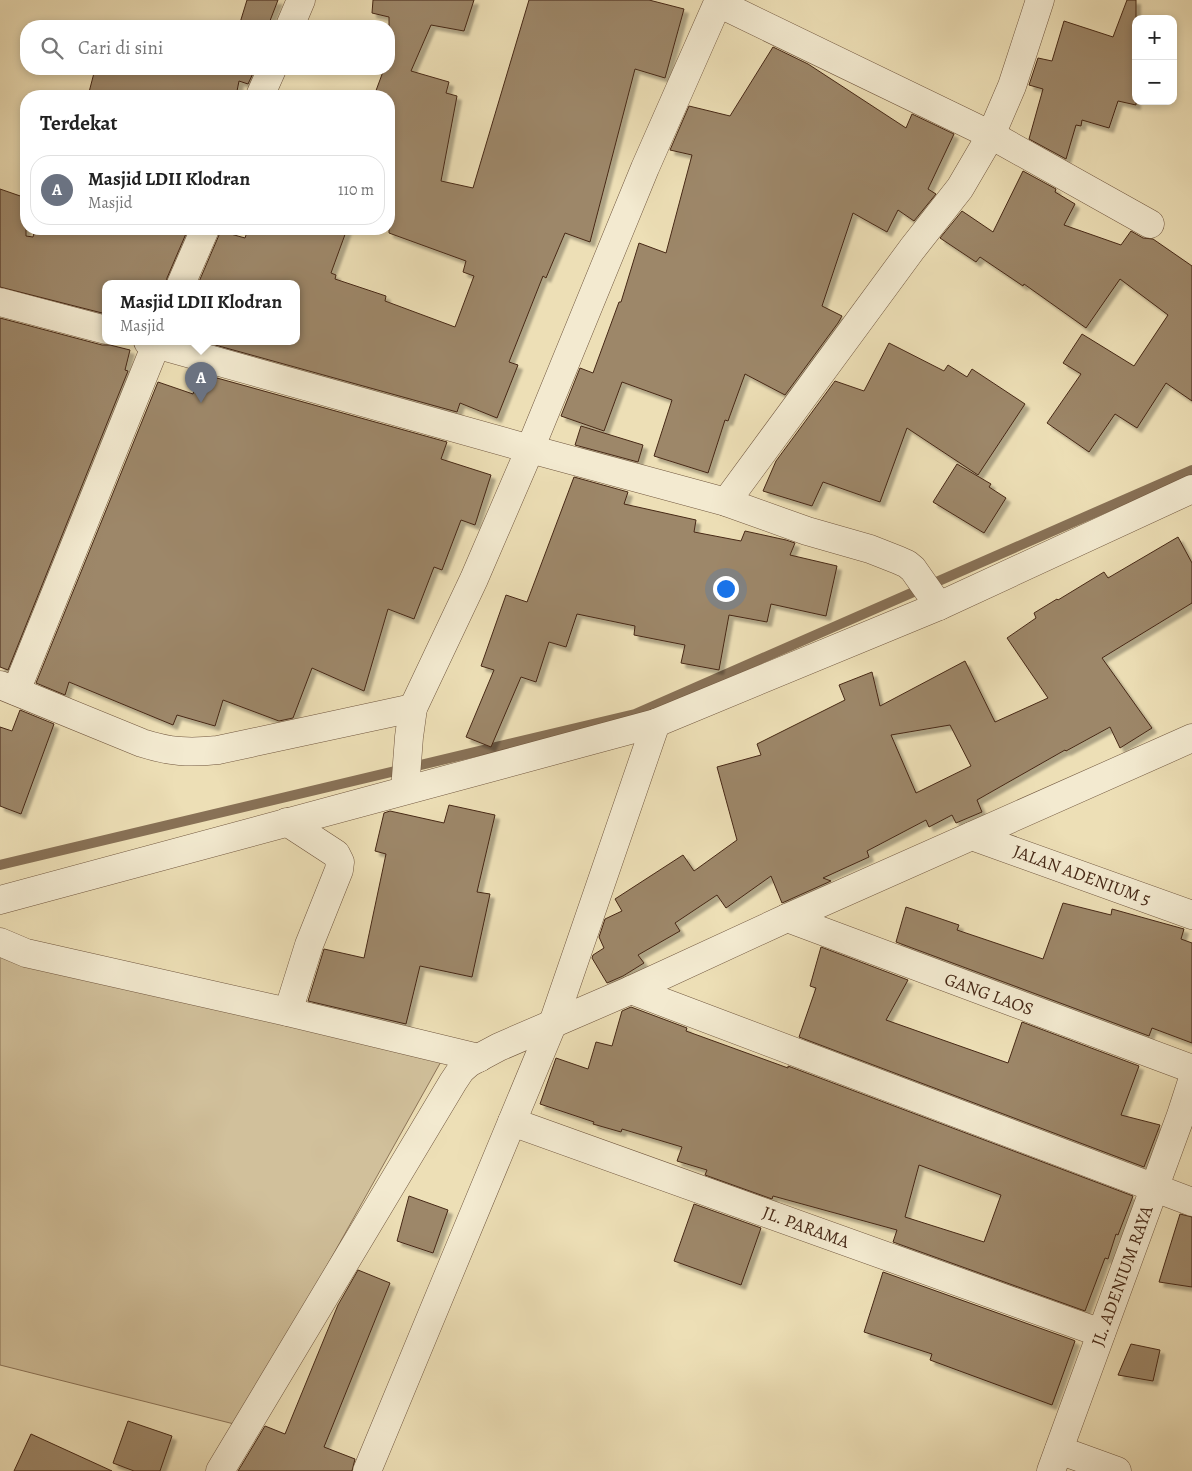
<!DOCTYPE html>
<html lang="id">
<head>
<meta charset="utf-8">
<style>
  body { margin:0; font-family:Alegreya,serif; background:#f2f2f2; color:#222 }
  .controls { position:absolute; right:15px; top:15px; display:grid; overflow:hidden; border-radius:10px; box-shadow:0 2px 8px #0003 }
  .controls button { width:45px; height:45px; display:grid; place-items:center; padding:0; border:0; border-bottom:1px solid #e0e0e0; background:#fff; color:#222; font:25px sans-serif }
  .you { position:absolute; left:725px; top:588px; width:18px; height:18px; margin:-12px; border:4px solid #fff; border-radius:50%; background:#1a73e8; box-shadow:0 0 0 8px #1a73e833 }
  .badge { display:grid; place-items:center; width:32px; height:32px; border-radius:50%; background:#ea580c; color:#fff; font-size:16px; font-weight:700 }
  .pin { position:absolute; translate:-50% -41px; filter:drop-shadow(0 1px 2px #0008) }
  .pin::after { content:''; position:absolute; top:26px; width:18px; height:15px; background:inherit; clip-path:polygon(0 0,100% 0,50% 100%) }
  .popup { position:absolute; left:102px; top:280px; width:198px; height:65px; box-sizing:border-box; display:grid; place-content:center; border-radius:10px; background:#fff; filter:drop-shadow(0 1px 4px #0005); font-size:16px; white-space:nowrap; color:#767676 }
  .popup b { font-size:19px; color:#222 }
  .popup::after { content:''; position:absolute; left:50%; top:100%; margin-left:-10px; border:10px solid transparent; border-top-color:#fff }
  .list { margin:0; padding:0; list-style:none }
  h2 { display:flex; justify-content:space-between; align-items:center; height:65px; margin:0; padding:0 20px; font-size:21px }
  h2 small { font-size:16px; font-weight:400; color:#767676 }
  .list li { display:grid; grid-template-columns:32px 1fr auto; gap:15px; align-items:center; box-sizing:border-box; height:70px; margin:0 10px 10px; padding:0 10px; border:1px solid #e0e0e0; border-radius:20px }
  .list b { display:block; font-size:19px; white-space:nowrap }
  .list p { margin:0; font-size:16px; white-space:nowrap; color:#767676 }
  .list em { font-size:16px; font-style:normal; color:#767676 }
  .icon { flex:none; width:28px; height:28px; fill:none; stroke:currentColor; stroke-width:2; stroke-linecap:round; stroke-linejoin:round }
  .map { position:relative; flex:none; width:1192px; height:1471px; overflow:hidden }
  .search { position:absolute; background:#fff; box-shadow:0 2px 8px #0003; left:20px; top:20px; width:375px; height:55px; display:flex; align-items:center; gap:12px; box-sizing:border-box; padding:0 18px; border-radius:20px; color:#767676; font-size:19px }
  .panel { position:absolute; background:#fff; box-shadow:0 2px 8px #0003; left:20px; top:90px; width:375px; height:145px; border-radius:20px }
  .map>svg:first-child { display:block }
</style>
</head>
<body>
<div class="map">
<svg width="1192" height="1471" viewBox="0 0 1192 1471">
  <defs>
    <filter id="shadow"><feDropShadow dx="4.5" dy="4.5" stdDeviation="1" flood-color="#0004"/></filter>
  </defs>
  <rect width="100%" height="100%" fill="#eddfb6"/>
  <filter id="stains"><feTurbulence type="fractalNoise" baseFrequency=".004" numOctaves="4"/><feColorMatrix values="0 0 0 0 .2 0 0 0 0 .09 0 0 0 0 .02 0 0 0 .5 -.17"/></filter>
  <radialGradient id="worn" r=".72"><stop offset=".6" stop-color="#630" stop-opacity="0"/><stop offset="1" stop-color="#630" stop-opacity=".3"/></radialGradient>
  <!-- green -->
  <path fill="#d1c09b" stroke="#8c7458" d="M0,945L443,1058L238,1425L0,1365Z"/>
  <g fill="none" stroke-linecap="round" stroke-linejoin="round">
    <!-- stream -->
    <path stroke="#887156" stroke-width="10" d="M0,865L635,714L1192,470"/>
  </g>
  <!-- building -->
  <g fill="#9d8769" stroke="#462816" fill-rule="evenodd" filter="url(#shadow)">
    <path d="M247,0H278L268,26H239Z"/>
    <path d="M373,0H474L464,31L431,25L411,71L449,82L446,93L457,96L441,181L473,188L529,0H649L684,9L665,78L635,69L590,242L565,233L546,278L543,276L509,362L518,365L497,418L460,403L457,412L208,343L296,342V284H198L219,235L220,231L245,238L248,229H347L331,273L336,275L335,279L386,296L385,301L455,327L474,276L463,272L466,261L389,233V96H374L384,69H389V17L372,13Z"/>
    <path d="M1127,0H1136V105L1118,101L1109,128L1082,120L1081,126L1076,125L1066,159L1029,139L1043,89L1029,85L1038,58L1052,61L1064,21L1113,37Z"/>
    <path d="M773,47L808,64L906,128L912,114L954,134L928,189L936,194L914,221L898,210L887,232L853,213L822,306L842,316L838,323L785,395L745,374L728,421L725,420L708,473L654,456L672,400L622,382L604,431L561,416L580,368L593,373L619,302H621L639,243L666,253L692,155L670,150L689,106L730,116Z"/>
    <path d="M95,69H255L248,84L239,81L236,96H88Z"/>
    <path d="M1023,171L1056,189L1055,192L1075,204L1064,225L1121,245L1131,231L1143,238L1153,239L1192,266V401L1166,383L1137,428L1115,414L1089,452L1047,423L1081,374L1063,363L1082,334L1134,366L1168,315L1120,279L1086,328L1024,284L1023,286L980,257L976,262L940,238L962,211L993,232Z"/>
    <path d="M0,189L26,198V236L33,237L35,229H188L167,278L166,284H106V314L0,287Z"/>
    <path d="M0,318L102,345H110L130,350L125,370L128,371L8,670L0,667Z"/>
    <path d="M889,343L944,371L948,365L967,377L972,369L1025,404L978,475L907,428L880,502L823,482L812,506L763,491L776,461L835,381L864,391Z"/>
    <path d="M199,373L447,442L441,459L491,475L475,525L461,520L442,570L434,567L414,619L388,609L364,691L312,668L293,718L279,721L223,700L215,726L177,715L173,725L69,682L65,695L36,683L158,382L193,394Z"/>
    <path d="M581,426L643,445L638,462L575,445Z"/>
    <path d="M957,464L991,484L989,487L1006,498L984,533L933,502Z"/>
    <path d="M574,477L628,492L624,504L696,520L694,532L741,541L745,531L786,540L795,543L790,555L837,566L826,616L771,604L767,622L729,615L719,670L681,663L685,645L634,635L635,626L577,614L566,647L549,642L536,682L521,677L491,747L466,737L494,670L481,666L506,595L527,602Z"/>
    <path d="M1178,537L1192,563V603L1102,658L1152,728L1120,748L1110,727L1066,751L1065,750L977,800L982,812L956,823L952,815L929,827L926,820L867,851L869,857L823,878L831,881L782,903L771,876L726,908L717,895L675,923L680,931L638,955L644,963L623,976L607,983L592,958L593,955L604,948L599,937L605,919L622,911L615,899L683,855L694,871L737,840L717,767L761,755L757,744L845,700L839,685L872,672L880,706L965,661L995,722L1048,698L1007,638L1036,618L1034,613L1057,599L1058,600L1104,572L1108,578ZM950,725L971,766L916,793L891,735Z"/>
    <path d="M20,710L54,724L21,814L0,806V727L12,731Z"/>
    <path d="M449,805L495,815L477,892L490,894L472,977L420,966L406,1024L308,1001L324,949L364,958L386,854L375,851L384,813L390,811L444,823Z"/>
    <path d="M1063,903L1111,915L1112,909L1184,929L1181,939L1192,943V1043L1152,1028L1149,1036L896,942L906,907L959,925L957,930L1043,959Z"/>
    <path d="M821,947L908,980L886,1020L1008,1063L1022,1022L1139,1066L1121,1115L1160,1125L1144,1167L799,1037L816,988L810,986Z"/>
    <path d="M631,1007L687,1028L686,1031L788,1068V1066L1133,1196L1118,1235L1116,1234L1108,1259L1105,1258L1085,1311L893,1242L897,1230L773,1196L772,1199L705,1175L707,1170L677,1161L682,1147L622,1129L621,1132L593,1124L594,1122L540,1104L556,1058L588,1069L596,1042L612,1046L622,1011ZM919,1165L1001,1195L984,1242L905,1217Z"/>
    <path d="M409,1196L448,1210L433,1253L397,1241Z"/>
    <path d="M694,1204L761,1228L741,1285L674,1261Z"/>
    <path d="M1180,1214L1192,1217V1287L1159,1282Z"/>
    <path d="M358,1270L390,1283L324,1447L355,1459L352,1471H238L265,1426L285,1434L338,1305Z"/>
    <path d="M883,1272L1073,1340L1075,1341L1052,1405L930,1360L932,1354L864,1332Z"/>
    <path d="M1131,1344L1160,1350L1153,1381L1118,1375Z"/>
    <path d="M128,1421L172,1436L160,1471H134L113,1463Z"/>
    <path d="M31,1434L112,1471H14Z"/>
  </g>
  <g fill="none" stroke-linecap="round" stroke-linejoin="round">
    <!-- minor casing -->
    <g stroke="#70563e" stroke-width="29">
      <g id="minor">
        <path d="M718,3L991,135L1150,224"/>
        <path d="M290,26L301,0"/>
        <path d="M260,96L272,69"/>
        <path d="M181,284L205,229"/>
        <path d="M0,302L106,330"/>
        <path d="M148,342L530,449L726,502L807,531L870,549L898,560L907,564L913,569L939,606"/>
        <path d="M726,502L912,249L960,188L991,135L1012,86L1040,0"/>
        <path d="M0,685L142,743C170,752 189,753 218,750L413,708"/>
        <path d="M16,691L157,342"/>
        <path d="M405,790L409,737L413,708L474,579L530,449L645,168L719,0"/>
        <path d="M287,822L336,854L340,862L339,870L309,945L288,1012"/>
        <path d="M972,836L1192,915"/>
        <path d="M0,900L656,723L939,606L1192,489"/>
        <path d="M787,918L1192,1069"/>
        <path d="M0,942L26,953L288,1012L479,1058"/>
        <path d="M631,990L1192,1202"/>
        <path d="M512,1122L1101,1333"/>
        <path d="M1059,1450L1117,1471"/>
        <path d="M220,1471L453,1082L461,1070L469,1063L499,1047L631,990L787,918L1192,738"/>
        <path d="M367,1471L553,1023L656,723"/>
        <path d="M1051,1471L1181,1115L1192,1081"/>
      </g>
    </g>
    <!-- minor -->
    <use href="#minor" stroke="#f3ead0" stroke-width="28"/>
  </g>
  <g text-anchor="middle" dominant-baseline="central" stroke-width="4" stroke-linejoin="round" paint-order="stroke">
    <!-- street labels -->
    <g font-size="18" fill="#462816" stroke="#f3ead0">
      <text transform="translate(1082 875) rotate(20)">JALAN ADENIUM 5</text>
      <text transform="translate(989 994) rotate(20)">GANG LAOS</text>
      <text transform="translate(806 1227) rotate(20)">JL. PARAMA</text>
      <text transform="translate(1122 1276) rotate(-70)">JL. ADENIUM RAYA</text>
    </g>
  </g>
  <rect width="100%" height="100%" filter="url(#stains)"/>
  <rect width="100%" height="100%" fill="url(#worn)"/>
</svg>
<div class="controls">
<button>+</button>
<button>−</button>
</div>
<div class="you"></div>
<div class="pin badge" style="left:201px;top:403px;background:#6b7280">A</div>
<div class="popup"><b>Masjid LDII Klodran</b>Masjid</div>
<div class="search"><svg class="icon" aria-label="search" viewBox="0 0 24 24"><circle cx="10" cy="10" r="6"/><path d="M15 15l6 6"/></svg>Cari di sini</div>
<section class="panel">
<h2>Terdekat<small></small></h2>
<ul class="list">
<li><span class="badge" style="background:#6b7280">A</span><div><b>Masjid LDII Klodran</b><p>Masjid</p></div><em>110 m</em></li>
</ul>
</section>
</div>
</body>
</html>
